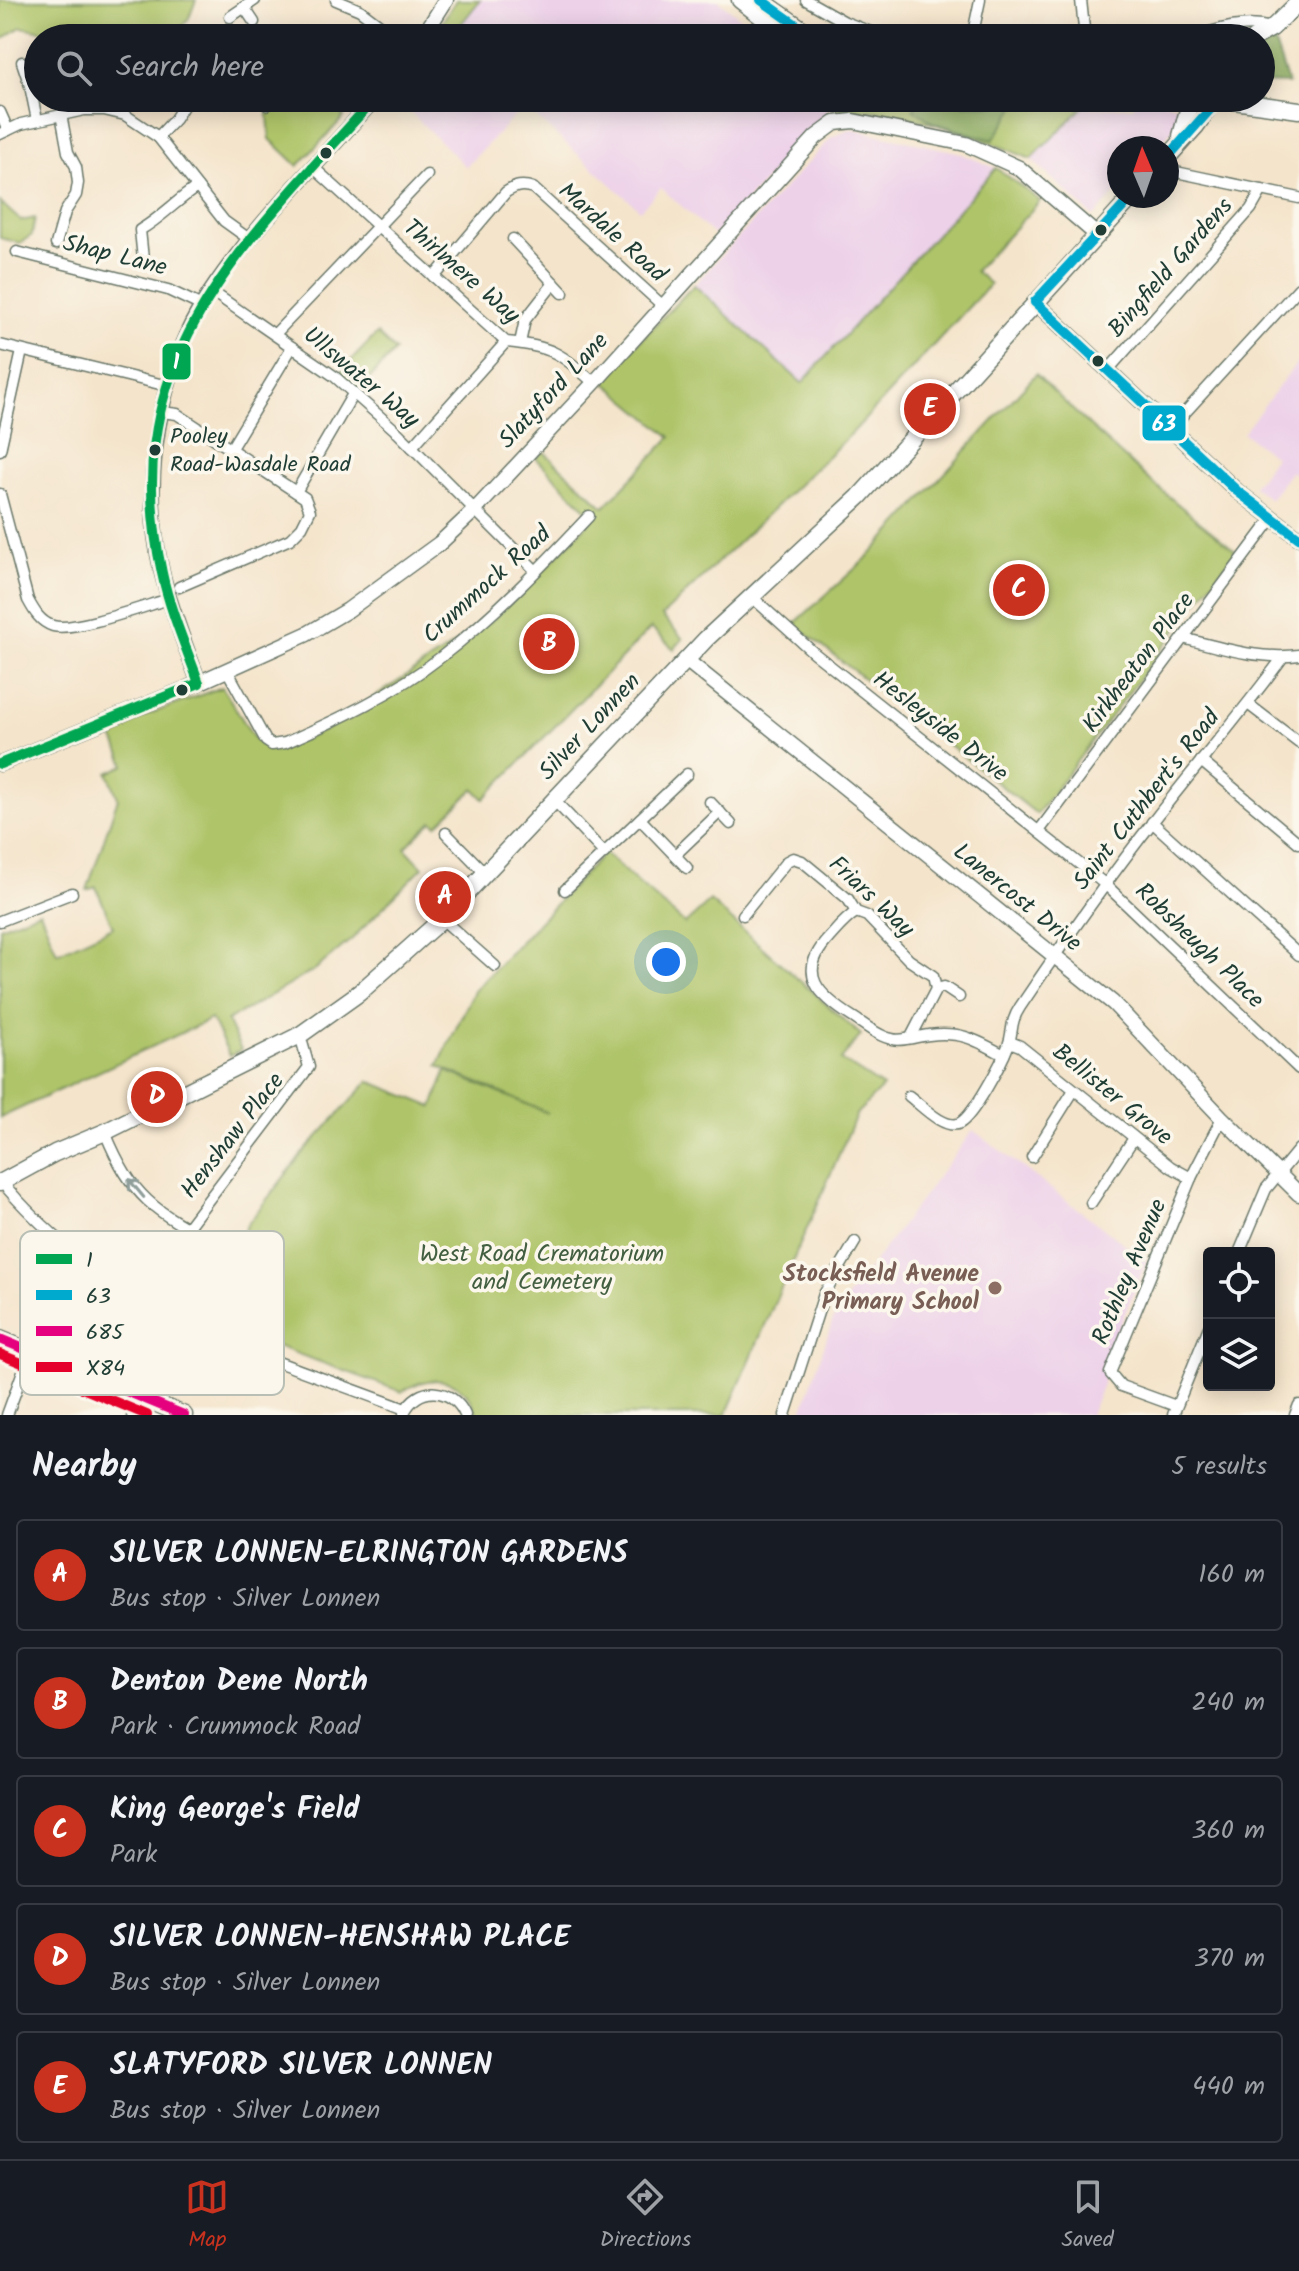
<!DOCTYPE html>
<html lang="en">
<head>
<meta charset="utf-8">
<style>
  body { margin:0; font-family:Kalam,sans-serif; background:#20242c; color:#f1f3f6 }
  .controls { position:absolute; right:24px; bottom:24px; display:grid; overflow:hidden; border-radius:8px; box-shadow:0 4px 20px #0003 }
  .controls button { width:72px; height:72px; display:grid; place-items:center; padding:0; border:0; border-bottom:2px solid #363941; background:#171b24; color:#f1f3f6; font:40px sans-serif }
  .compass { position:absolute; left:1107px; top:136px; width:72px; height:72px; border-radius:50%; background:#171b24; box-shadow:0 4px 20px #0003; rotate:358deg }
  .you { position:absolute; left:666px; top:962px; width:28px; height:28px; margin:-20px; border:6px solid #fff; border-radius:50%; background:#1a73e8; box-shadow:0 0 0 12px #1a73e833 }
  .badge { display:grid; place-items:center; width:52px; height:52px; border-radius:50%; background:#c8321e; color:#fff; font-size:26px; font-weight:700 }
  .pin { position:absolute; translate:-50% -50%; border:4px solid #fff; box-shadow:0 2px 8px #0006 }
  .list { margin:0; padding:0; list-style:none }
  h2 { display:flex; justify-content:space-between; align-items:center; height:104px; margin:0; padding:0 32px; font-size:34px }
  h2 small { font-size:26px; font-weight:400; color:#9ea1a6 }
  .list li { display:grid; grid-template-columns:52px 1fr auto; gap:24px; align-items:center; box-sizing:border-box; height:112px; margin:0 16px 16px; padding:0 16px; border:2px solid #363941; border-radius:8px }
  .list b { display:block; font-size:30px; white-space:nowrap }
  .list p { margin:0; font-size:26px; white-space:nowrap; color:#9ea1a6 }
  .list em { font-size:26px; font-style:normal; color:#9ea1a6 }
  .icon { flex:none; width:44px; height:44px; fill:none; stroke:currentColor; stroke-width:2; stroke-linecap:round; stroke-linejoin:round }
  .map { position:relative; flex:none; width:1299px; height:1415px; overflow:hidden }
  .search { position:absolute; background:#171b24; box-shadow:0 4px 20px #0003; left:24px; right:24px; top:24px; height:88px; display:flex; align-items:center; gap:20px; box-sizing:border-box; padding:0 28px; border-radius:44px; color:#9ea1a6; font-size:30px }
  .sheet { height:744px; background:#171b24 }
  nav { display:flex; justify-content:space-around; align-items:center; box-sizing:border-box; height:112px; border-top:2px solid #363941; background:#171b24; font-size:22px; color:#9ea1a6 }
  nav a { display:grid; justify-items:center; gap:4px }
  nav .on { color:#c8321e }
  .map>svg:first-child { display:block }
</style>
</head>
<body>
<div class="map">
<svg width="1299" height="1415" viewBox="0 0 1299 1415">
  <rect width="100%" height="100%" fill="#fbf7ec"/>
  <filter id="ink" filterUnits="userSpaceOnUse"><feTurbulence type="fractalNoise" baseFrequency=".0125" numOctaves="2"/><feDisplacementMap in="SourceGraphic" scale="16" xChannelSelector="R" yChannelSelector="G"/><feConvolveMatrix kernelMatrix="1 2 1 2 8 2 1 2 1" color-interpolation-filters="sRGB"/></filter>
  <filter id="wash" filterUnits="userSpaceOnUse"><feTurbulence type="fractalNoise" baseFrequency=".006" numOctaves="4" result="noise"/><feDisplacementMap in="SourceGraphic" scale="32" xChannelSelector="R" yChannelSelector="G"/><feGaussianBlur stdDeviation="1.8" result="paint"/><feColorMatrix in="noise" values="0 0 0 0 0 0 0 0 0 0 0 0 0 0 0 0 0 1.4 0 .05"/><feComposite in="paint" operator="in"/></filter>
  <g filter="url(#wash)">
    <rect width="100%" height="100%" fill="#f4e4cb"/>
    <!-- built -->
    <g fill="#edd1e9">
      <path d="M480,0H718L765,38H450Z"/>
      <path d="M403,98H822L829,113L714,235L661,188L640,210L524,106L466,167L400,102Z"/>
      <path d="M1158,100L1181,107L1177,124L1156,148H1119V189L1094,217L1031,159L1082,108L1134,107L1135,101Z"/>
      <path d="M852,129L957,152L996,168L802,383L694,285L832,137Z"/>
      <path d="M1299,360V477L1291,471L1270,499L1253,486L1275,457L1243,433Z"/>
      <path d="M973,1130L1147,1261L1103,1365V1384L1090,1415H801L835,1314Z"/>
    </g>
    <!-- green -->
    <g fill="#afc469" stroke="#67804e" stroke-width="2">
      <path d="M0,0H196L189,18L173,38C153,38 134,34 115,33C106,33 95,38 84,38L76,28L49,32L21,27L0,41Z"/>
      <path d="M456,0H480L450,38H432Z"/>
      <path d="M272,98H322L344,117L298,166L270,139L268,116Z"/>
      <path d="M832,98H912L963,103L1043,102L1082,108L1031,159C977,136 896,106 837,110Z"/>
      <path d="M996,168L1040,201L975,271L990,284L855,430L662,616L683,639L674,649L651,628L484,799L474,789L437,825L432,821L405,848L423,867L353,938L316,969L227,1021L241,1050L230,1056L211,1019L0,1118V927L40,911L57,953L113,927L96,887L87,890L118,798L108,773L125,765L110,729L222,687L256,741L267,748H284L325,730L494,618L544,570L594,517L536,458L543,451L604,507L671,437L602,380L694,285L802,383Z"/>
      <path d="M0,202L21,221L35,218L32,235L20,243L0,238Z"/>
      <path d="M377,334L395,351L358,391L339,373Z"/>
      <path d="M1036,374C1099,437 1165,496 1236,551L1037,814L794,624L869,556Z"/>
      <path d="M604,853L685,924L710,901L861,1035L841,1060L883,1087L857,1113L726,1415H477C467,1377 431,1372 402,1392L202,1319L247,1225L302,1154L369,1081L433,1107L446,1071L548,1113L438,1066L474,991Z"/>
    </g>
    <!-- forest -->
    <g fill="#8baa5d" stroke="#557448" stroke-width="2">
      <path d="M1274,41L1288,84L1261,83V46Z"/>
      <path d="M922,99L962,105H1017L993,140L934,123L913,109Z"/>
    </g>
  </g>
  <g filter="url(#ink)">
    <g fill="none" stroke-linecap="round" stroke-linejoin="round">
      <!-- street casing -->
      <g stroke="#6a7769" stroke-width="13">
        <g id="street">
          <path d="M336,0L360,10L397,38"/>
          <path d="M806,0L845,22L886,38"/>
          <path d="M1081,0L1085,38"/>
          <path d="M244,7L254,22"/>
          <path d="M230,17L255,0"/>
          <path d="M972,38L980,0"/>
          <path d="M1192,38C1217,29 1245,21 1272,28"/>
          <path d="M22,62L30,86L37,120"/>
          <path d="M266,98L267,105"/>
          <path d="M0,112L8,130"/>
          <path d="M0,134L21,124L84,110H104L125,115L158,137L224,221L249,239"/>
          <path d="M158,137L175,119L188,98"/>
          <path d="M314,168L506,342C551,346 561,353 594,383"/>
          <path d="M1176,172L1299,198"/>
          <path d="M513,239L563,293"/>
          <path d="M56,244L65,212L76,195L78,183L76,167L68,152L61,114"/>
          <path d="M17,252L168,290L202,306"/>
          <path d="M143,259L140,230C161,218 177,200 197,187"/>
          <path d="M434,277L506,192C516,186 522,184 533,188L662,305"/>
          <path d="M211,291L334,376L394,429L536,571"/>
          <path d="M276,333L427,175"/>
          <path d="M520,343L525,320L554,283"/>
          <path d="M0,345L168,386"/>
          <path d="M1108,370L1251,209L1262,190"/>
          <path d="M162,412L177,414L305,498L310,511L302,527L290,539L179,587"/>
          <path d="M1169,430L1299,288"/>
          <path d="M412,447L506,342"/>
          <path d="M0,450L22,351"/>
          <path d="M230,450L292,347"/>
          <path d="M296,492L353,394"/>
          <path d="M0,494L28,600C34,611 40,622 53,626C74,632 145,606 169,599"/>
          <path d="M752,597L814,653L1106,885L1299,1069"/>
          <path d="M1183,638C1221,648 1260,660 1299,655"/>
          <path d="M227,670L266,741L272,745L285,743C339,719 395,693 441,657C495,615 542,566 589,516"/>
          <path d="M1248,704L1299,743"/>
          <path d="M1201,761L1299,843"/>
          <path d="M554,800L604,853"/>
          <path d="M710,802L731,824"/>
          <path d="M640,819L687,868"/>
          <path d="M1152,822L1299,955"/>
          <path d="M1039,831L1272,519"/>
          <path d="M446,833L485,873"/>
          <path d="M675,855L720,812"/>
          <path d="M565,890L687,774"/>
          <path d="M856,912C845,919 838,928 829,938C795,974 819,996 854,1018C865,1025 879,1037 892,1039C902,1042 918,1036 929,1035C962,1031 976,1040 1004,1055"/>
          <path d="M743,915L787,861L793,858L802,861L848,899L856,912L867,916L909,960L933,976L936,989"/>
          <path d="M442,919L495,966"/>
          <path d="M0,921L72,893"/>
          <path d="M911,1037L936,989L944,987L959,997"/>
          <path d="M1010,1042L1020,1046L1171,1167L1191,1178"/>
          <path d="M909,1096C921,1105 945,1131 960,1123C974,1115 1002,1062 1008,1046C1014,1030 1009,1024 1020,1007C1063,943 1107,880 1155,819C1197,765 1242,713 1283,657"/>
          <path d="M105,1132C133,1201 157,1212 220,1246"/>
          <path d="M1032,1157L1074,1090"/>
          <path d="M2,1182C38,1226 109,1286 161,1312C239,1351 324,1378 405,1409"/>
          <path d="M1091,1203L1134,1138"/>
          <path d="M187,1228L309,1067L300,1035"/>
          <path d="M1239,1253L1266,1189L1299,1149"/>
          <path d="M1176,1406L1121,1386L1110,1373L1191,1178L1222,1118"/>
          <path d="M404,1413C417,1384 453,1387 465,1415"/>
          <path d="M7,1415L30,1352"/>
          <path d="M132,1415L139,1397"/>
          <path d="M785,1415L824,1294L855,1242"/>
          <path d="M1173,1415L1209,1327"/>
          <path d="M1295,1415L1299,1405"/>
        </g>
      </g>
      <!-- secondary casing -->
      <g stroke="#6a7769" stroke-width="17">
        <g id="secondary">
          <path d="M422,38L446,0"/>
          <path d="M1035,302L1237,491L1299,538"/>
          <path d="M686,660L1113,1003L1222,1118L1299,1194"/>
          <path d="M199,683C186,647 171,611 162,573C140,480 157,373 210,293C257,222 320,162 375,98"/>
          <path d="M0,764L187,688L307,634L348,610L440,543L475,510L594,383L816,137L835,123L853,121L966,144L1019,168L1098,236"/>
        </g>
      </g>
      <!-- primary casing -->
      <g stroke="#6a7769" stroke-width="19">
        <g id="primary">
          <path d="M740,0L789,38"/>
          <path d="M761,0L815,38"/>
          <path d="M1254,38L1272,28L1299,2"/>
          <path d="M1219,99L1299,110"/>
          <path d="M1181,136L1191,99"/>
          <path d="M1167,158L1196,126L1212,103"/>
          <path d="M0,1183L55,1153L105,1132L300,1035L359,993L442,919L706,639L859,497L1133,196"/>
          <path d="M0,1339L184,1415"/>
        </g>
      </g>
      <!-- street -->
      <use href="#street" stroke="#fff" stroke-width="10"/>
      <!-- secondary -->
      <use href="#secondary" stroke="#fff" stroke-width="14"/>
      <!-- primary -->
      <use href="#primary" stroke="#fff" stroke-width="16"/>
      <!-- bus-1 casing -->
      <g stroke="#fbf7ec" stroke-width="16">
        <g id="bus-1">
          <path d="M199,683C186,647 170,611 162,573C114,356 246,244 375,98"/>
          <path d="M0,764L199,683"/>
        </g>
      </g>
      <!-- bus-2 casing -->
      <g stroke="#fbf7ec" stroke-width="16">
        <g id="bus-2">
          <path d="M761,0L815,38"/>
          <path d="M1167,158L1220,98"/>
          <path d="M1035,302L1237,491L1299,538"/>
          <path d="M1035,302L1133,196"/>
        </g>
      </g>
      <!-- bus-3 casing -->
      <g stroke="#fbf7ec" stroke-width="16">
        <path id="bus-3" d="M0,1339L184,1415"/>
      </g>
      <!-- bus-4 casing -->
      <g stroke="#fbf7ec" stroke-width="16">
        <path id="bus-4" d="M0,1354L147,1415"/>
      </g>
      <!-- bus-1 -->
      <use href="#bus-1" stroke="#00a651" stroke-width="10"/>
      <!-- bus-2 -->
      <use href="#bus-2" stroke="#00a9ce" stroke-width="10"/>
      <!-- bus-3 -->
      <use href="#bus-3" stroke="#e5007d" stroke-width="10"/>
      <!-- bus-4 -->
      <use href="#bus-4" stroke="#e4002b" stroke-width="10"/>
    </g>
    <!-- one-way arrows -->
    <defs><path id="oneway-shaft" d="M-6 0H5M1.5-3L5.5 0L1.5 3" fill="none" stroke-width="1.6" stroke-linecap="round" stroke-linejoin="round" transform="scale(2)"/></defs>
    <use stroke="#8f9e9a" href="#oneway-shaft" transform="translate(136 1188) rotate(-130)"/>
  </g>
  <!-- markers -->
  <g fill="#1f3d34" stroke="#fbf7ec" stroke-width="3">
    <circle cx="326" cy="153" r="7"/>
    <circle cx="1101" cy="230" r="7"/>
    <circle cx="1098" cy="361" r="7"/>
    <circle cx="155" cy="450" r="7"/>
    <circle cx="182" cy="690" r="7"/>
  </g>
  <circle fill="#8d6e63" stroke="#fbf7ec" stroke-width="3" cx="995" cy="1288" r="8"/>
  <g text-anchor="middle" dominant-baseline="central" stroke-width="7" stroke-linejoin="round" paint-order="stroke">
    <!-- bus labels -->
    <g font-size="22" fill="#1f3d34" stroke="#fbf7ec" text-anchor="start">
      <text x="170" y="437">Pooley<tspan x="170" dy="28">Road-Wasdale Road</tspan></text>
    </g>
    <!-- street labels -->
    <g font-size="24" fill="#1f3d34" stroke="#fbf7ec">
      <text transform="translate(612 233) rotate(42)">Mardale Road</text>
      <text transform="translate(115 256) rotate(14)">Shap Lane</text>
      <text transform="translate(1171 268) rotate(-49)">Bingfield Gardens</text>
      <text transform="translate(461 272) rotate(41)">Thirlmere Way</text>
      <text transform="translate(361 378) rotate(40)">Ullswater Way</text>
      <text transform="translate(554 391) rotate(-47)">Slatyford Lane</text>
      <text transform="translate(487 585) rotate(-42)">Crummock Road</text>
      <text transform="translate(1139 663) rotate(-53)">Kirkheaton Place</text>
      <text transform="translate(590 727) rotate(-47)">Silver Lonnen</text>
      <text transform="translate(940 727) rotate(38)">Hesleyside Drive</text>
      <text transform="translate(1147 800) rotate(-52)">Saint Cuthbert's Road</text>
      <text transform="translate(871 897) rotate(43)">Friars Way</text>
      <text transform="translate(1017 898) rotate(39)">Lanercost Drive</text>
      <text transform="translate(1199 946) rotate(44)">Robsheugh Place</text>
      <text transform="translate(1112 1095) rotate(39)">Bellister Grove</text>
      <text transform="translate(233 1136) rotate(-52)">Henshaw Place</text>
      <text transform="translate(1130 1272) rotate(-67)">Rothley Avenue</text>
    </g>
    <!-- park labels -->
    <g font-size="24" fill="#435f41" stroke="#fbf7ec">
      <text x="542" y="1254">West Road Crematorium<tspan x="542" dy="28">and Cemetery</tspan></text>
    </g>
    <!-- education labels -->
    <g font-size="24" font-weight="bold" fill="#785e54" stroke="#fbf7ec" text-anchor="end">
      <text x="979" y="1274">Stocksfield Avenue<tspan x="979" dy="28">Primary School</tspan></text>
    </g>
  </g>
  <!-- legend -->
  <rect x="20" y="1231" width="264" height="164" rx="12" fill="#fbf7ec" stroke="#b9bfb5" stroke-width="2"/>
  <rect x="36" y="1254" width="36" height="10" fill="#00a651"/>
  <rect x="36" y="1290" width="36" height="10" fill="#00a9ce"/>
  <rect x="36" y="1326" width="36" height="10" fill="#e5007d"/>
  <rect x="36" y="1362" width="36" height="10" fill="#e4002b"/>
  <g font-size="22" fill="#1f3d34">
    <text x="86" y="1267">1</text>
    <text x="86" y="1303">63</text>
    <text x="86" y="1339">685</text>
    <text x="86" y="1375">X84</text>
  </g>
  <g stroke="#fbf7ec" stroke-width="3">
    <rect x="161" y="342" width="31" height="39" rx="8" fill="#00a651"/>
    <rect x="1141" y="404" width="46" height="38" rx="8" fill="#00a9ce"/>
  </g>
  <g font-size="22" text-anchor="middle" font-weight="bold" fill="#fff">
    <text x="176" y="369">1</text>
    <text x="1164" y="431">63</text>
  </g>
</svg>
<div class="controls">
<button><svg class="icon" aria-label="locate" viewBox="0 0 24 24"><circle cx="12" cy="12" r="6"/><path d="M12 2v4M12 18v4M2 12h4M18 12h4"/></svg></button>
<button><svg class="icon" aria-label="layers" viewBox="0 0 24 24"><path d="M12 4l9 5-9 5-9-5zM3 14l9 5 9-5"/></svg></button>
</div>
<svg class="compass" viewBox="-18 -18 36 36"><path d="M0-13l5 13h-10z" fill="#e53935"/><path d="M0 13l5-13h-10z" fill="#9ea1a6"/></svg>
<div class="you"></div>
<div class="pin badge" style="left:445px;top:897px">A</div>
<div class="pin badge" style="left:549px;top:644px">B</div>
<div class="pin badge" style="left:1019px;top:590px">C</div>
<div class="pin badge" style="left:157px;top:1097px">D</div>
<div class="pin badge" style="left:930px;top:409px">E</div>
<div class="search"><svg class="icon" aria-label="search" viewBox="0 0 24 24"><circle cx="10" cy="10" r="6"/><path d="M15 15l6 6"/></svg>Search here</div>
</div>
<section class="sheet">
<h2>Nearby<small>5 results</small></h2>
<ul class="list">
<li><span class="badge">A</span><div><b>SILVER LONNEN-ELRINGTON GARDENS</b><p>Bus stop · Silver Lonnen</p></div><em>160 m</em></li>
<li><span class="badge">B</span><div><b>Denton Dene North</b><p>Park · Crummock Road</p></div><em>240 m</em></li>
<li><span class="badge">C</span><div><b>King George's Field</b><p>Park</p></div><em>360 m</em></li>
<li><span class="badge">D</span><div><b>SILVER LONNEN-HENSHAW PLACE</b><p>Bus stop · Silver Lonnen</p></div><em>370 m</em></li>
<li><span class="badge">E</span><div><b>SLATYFORD SILVER LONNEN</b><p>Bus stop · Silver Lonnen</p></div><em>440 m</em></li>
</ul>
</section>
<nav>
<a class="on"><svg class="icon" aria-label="map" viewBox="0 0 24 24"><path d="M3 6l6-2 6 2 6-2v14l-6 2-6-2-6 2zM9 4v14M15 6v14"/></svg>Map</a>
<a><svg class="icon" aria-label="directions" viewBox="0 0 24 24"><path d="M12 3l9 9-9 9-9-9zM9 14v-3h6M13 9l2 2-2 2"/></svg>Directions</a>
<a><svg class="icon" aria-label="saved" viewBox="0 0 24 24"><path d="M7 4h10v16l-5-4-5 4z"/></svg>Saved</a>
</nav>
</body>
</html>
